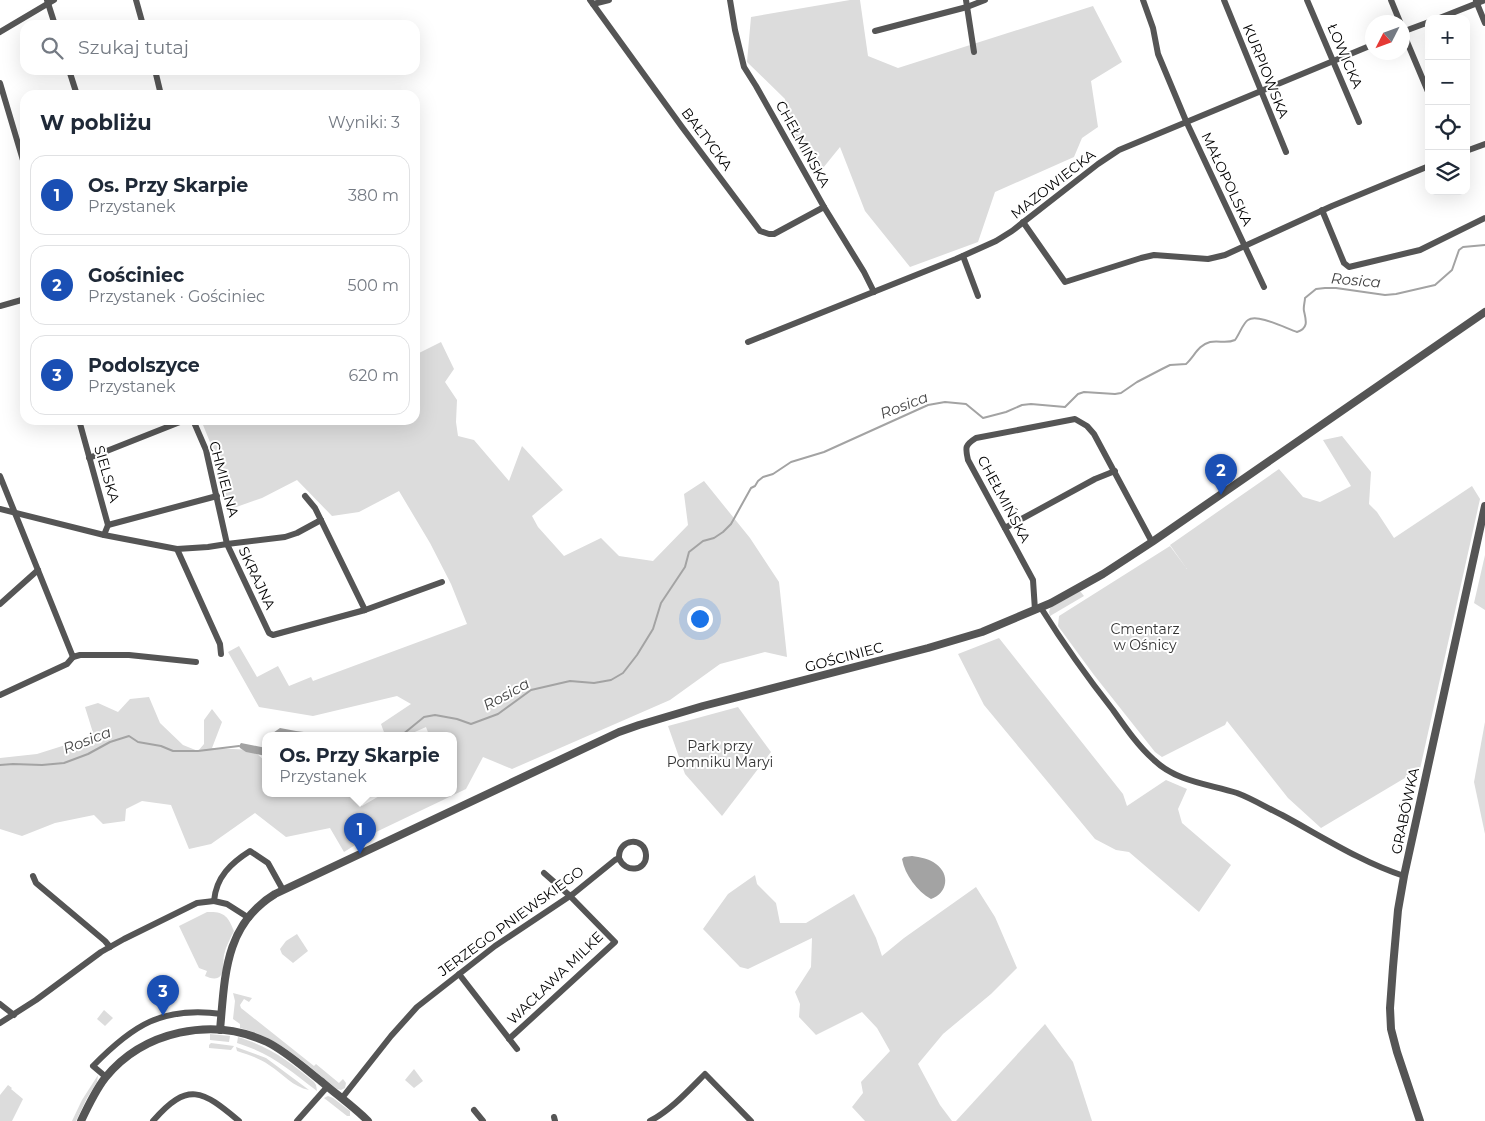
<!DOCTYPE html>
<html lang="pl">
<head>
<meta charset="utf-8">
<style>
  body { margin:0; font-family:Montserrat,sans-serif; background:#f6f6f7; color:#1f2937 }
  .controls { position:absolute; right:15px; top:15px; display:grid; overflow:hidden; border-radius:10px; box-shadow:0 5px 20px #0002 }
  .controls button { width:45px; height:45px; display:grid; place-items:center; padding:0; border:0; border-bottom:1px solid #e0e1e3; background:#fff; color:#1f2937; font:25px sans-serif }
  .compass { position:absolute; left:1365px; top:15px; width:45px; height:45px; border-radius:50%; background:#fff; box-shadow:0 5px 20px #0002; rotate:228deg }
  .you { position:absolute; left:699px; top:618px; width:18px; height:18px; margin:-12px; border:4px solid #fff; border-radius:50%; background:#1a73e8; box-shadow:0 0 0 8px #1a73e833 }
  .badge { display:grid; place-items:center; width:32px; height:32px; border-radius:50%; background:#d93025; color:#fff; font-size:16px; font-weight:700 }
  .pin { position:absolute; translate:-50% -41px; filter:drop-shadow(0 1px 2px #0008) }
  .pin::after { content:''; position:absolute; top:26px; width:18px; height:15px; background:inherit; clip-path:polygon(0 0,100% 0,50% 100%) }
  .popup { position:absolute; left:262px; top:732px; width:195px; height:65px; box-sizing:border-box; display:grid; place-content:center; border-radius:10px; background:#fff; filter:drop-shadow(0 1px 4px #0005); font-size:16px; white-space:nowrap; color:#747a83 }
  .popup b { font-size:19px; color:#1f2937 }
  .popup::after { content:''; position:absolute; left:50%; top:100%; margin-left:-10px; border:10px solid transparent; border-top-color:#fff }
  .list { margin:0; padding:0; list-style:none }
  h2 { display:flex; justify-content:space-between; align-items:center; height:65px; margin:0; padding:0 20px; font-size:21px }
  h2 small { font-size:16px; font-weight:400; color:#747a83 }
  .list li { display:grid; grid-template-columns:32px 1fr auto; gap:15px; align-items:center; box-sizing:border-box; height:80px; margin:0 10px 10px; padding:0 10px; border:1px solid #e0e1e3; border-radius:15px }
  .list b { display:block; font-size:19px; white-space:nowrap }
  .list p { margin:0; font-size:16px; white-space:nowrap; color:#747a83 }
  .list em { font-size:16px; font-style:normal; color:#747a83 }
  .icon { flex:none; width:28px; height:28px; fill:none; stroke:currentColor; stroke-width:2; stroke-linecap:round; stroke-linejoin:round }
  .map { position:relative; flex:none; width:1485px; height:1121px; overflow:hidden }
  .search { position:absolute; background:#fff; box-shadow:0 5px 20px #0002; left:20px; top:20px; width:400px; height:55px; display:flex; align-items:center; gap:12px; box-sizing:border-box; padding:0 18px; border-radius:15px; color:#747a83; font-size:19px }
  .panel { position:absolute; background:#fff; box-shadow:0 5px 20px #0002; left:20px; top:90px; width:400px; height:335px; border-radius:15px }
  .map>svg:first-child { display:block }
</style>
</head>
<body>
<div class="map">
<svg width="1485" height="1121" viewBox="0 0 1485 1121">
  <rect width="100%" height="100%" fill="#fff"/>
  <!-- green -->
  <g fill="#dcdcdc">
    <path d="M850,0H860L868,56L898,68L1093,6L1122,62L1091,81L1098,127L1082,138L1074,157L995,192L978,242L910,267L865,211L840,147L823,168L792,135L785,99L747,62L751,17Z"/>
    <path d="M441,342L454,369L445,382L457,400L456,422L458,436L474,440L509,481L522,446L563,490L532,516L538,527L564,556L601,538L619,556L653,561L688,525L684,494L704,481L750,538L779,582L787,657L765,652L720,664L670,700L512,769L483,757L466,789L376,832L344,852L330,828L286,837L255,813L211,844L189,849L171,805L142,801L126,809L125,821L103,824L94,815L55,823L22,836L0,829V758L37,754L94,736L85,707L98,703L118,712L130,699L149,697L160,723L183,745L198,751L204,744V720L212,709L222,722L212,748L253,750L266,762V793H353L362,806L381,795L389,793H454V735H429L426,727L408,735H385L381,724L411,704L397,696L313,716L259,707L228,652L239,646L257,677L278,666L289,686L311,677L313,681L467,624L451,584L430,543L399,491L359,512L332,516L297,480L262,498L228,510L214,452L201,420H415V355Z"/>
    <path d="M1342,436L1371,472L1369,504L1377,512L1394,538L1472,486L1480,499L1420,769L1321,828L1288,798L1227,721L1225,725L1162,757L1155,752L1094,675L1058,626L1059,616L1170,546L1187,569L1170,545L1279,469L1303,497L1320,502L1351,486L1323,440Z"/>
    <path d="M1485,555V610L1474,603Z"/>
    <path d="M1080,591L1084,596L1050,616L1049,612L1050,608Z"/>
    <path d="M999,638L1123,794L1127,806L1166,780L1187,789L1178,809L1182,823L1231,865L1199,912L1129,852L1116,850L1095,839L984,705L958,654Z"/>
    <path d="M738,707L771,752L722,816L685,774L668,726Z"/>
    <path d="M1485,722V834L1474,782Z"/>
    <path d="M755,875L757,884L776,903L780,923H806L854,894L876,938L882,956L904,938L976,887L995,917L1017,968L991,994L943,1034L918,1064L940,1105L952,1121H865L852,1107L863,1093L861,1082L890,1051L877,1028L862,1012L816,1035L799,1017L800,1004L795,992L811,967L812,938L748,969L740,967L703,929L728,894Z"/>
    <path d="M207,912C224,911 228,916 234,931C230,939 226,946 224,955C223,960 224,971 221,975C217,981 210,978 205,976L207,971L199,968L179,926Z"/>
    <path d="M297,934L308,951L293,963L282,954L280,949L286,941Z"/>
    <path d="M233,993L252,998L249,1002L244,999L240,1005L241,1008L314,1066L316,1064L339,1083L343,1079L346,1083L345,1088L341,1090L337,1089C307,1065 279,1037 240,1028V1024L233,1019L235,1001Z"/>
    <path d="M104,1010L113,1018L105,1026L97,1019Z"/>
    <path d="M1045,1024L1073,1062L1092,1121H956Z"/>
    <path d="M210,1034L230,1036L229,1042L210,1040Z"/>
    <path d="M238,1037C270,1047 289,1061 314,1082L316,1085L317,1091C288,1069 272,1054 237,1043Z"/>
    <path d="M211,1043L234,1046L231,1050L209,1048V1045Z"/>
    <path d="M236,1047L266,1058L309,1090C293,1087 283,1074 269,1065C259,1058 249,1055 237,1051Z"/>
    <path d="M414,1069L423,1081L414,1088L405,1080Z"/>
    <path d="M98,1075L97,1082L87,1098L76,1121H72L82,1100Z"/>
    <path d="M8,1085L12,1088L11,1089L23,1099L12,1121H0V1095Z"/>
    <path d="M328,1096L333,1098L350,1111V1116H347L324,1098Z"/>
  </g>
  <!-- water -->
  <g fill="#a3a3a3">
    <path d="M280,728L296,731L327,735H270Z"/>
    <path d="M241,743L266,748V756L246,752L240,748L239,746Z"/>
    <path d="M912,856C920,857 930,859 936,864C950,874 948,893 931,899C917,891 905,875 902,859L904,857Z"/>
  </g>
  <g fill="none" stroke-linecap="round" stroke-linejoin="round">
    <!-- stream -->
    <g stroke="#a3a3a3" stroke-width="2">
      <path d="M402,735L424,717L435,715L457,719L471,724L498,714L531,690L570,681L594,683L611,680L623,673L637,655L653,629L661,603L685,567L689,552L703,541L714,538L723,532L731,524L751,488L755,486L758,481L763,477L773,474L791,462L824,452L928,405L945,402L966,404L983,418L1006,412L1022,405L1031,404L1065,407L1078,394L1084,392L1115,394L1121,393L1137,382L1162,369L1170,365L1186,364C1194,357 1198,345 1210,342C1219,340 1226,344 1235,340C1239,335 1243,323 1248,320C1257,313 1287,329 1297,332C1309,328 1306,320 1304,311C1303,307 1305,302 1305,298L1316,289L1325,288H1336L1385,295L1396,294L1435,285L1452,270L1459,250L1463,247L1485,245"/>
      <path d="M0,765L13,764L42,765L64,763L88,754L110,742L129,736L138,742L161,746L173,751H198L239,746"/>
    </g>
    <!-- minor -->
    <g stroke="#555" stroke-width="6">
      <path d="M47,0L55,25"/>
      <path d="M136,0L143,25"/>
      <path d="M590,0L682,127L760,231L769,234H774L824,207"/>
      <path d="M730,0L735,30L744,67L756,86L824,207L864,272L874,292"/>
      <path d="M966,0L974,52"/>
      <path d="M1143,0L1153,28L1158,54L1186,121L1264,287"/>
      <path d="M1224,0L1286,152"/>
      <path d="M1307,0L1359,122"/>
      <path d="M1391,0L1400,22"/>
      <path d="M1476,1L1485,23"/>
      <path d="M593,4L609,0"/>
      <path d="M1437,19L1485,0"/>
      <path d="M1402,30L1429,94"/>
      <path d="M875,31L967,7L985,0"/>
      <path d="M0,32L54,0"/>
      <path d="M1402,32L1429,22"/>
      <path d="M69,70L77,95"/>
      <path d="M155,70L161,95"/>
      <path d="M0,83L25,167"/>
      <path d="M1466,151L1485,144"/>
      <path d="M1322,210L1344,263L1349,267L1420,250L1485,218"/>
      <path d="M1023,222L1065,282L1141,258L1154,255L1208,259L1225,255L1332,206L1429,166"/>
      <path d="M963,256L978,296"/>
      <path d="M0,306L25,299"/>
      <path d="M748,342L956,259L996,241L1012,231L1098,164L1119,150L1372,45"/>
      <path d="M79,420L108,525L104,535"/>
      <path d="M193,420L206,450L227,544L285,537L297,533L321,520"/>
      <path d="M89,458L185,420"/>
      <path d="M0,476L73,657L80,655H129L196,662"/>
      <path d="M305,496L315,508L365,610"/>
      <path d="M0,509L104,535L177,549L208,547L227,544L269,633L273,635L365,610L442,582"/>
      <path d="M108,525L217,496"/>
      <path d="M1005,528L1095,479L1115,471"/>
      <path d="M177,549L220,644L221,654"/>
      <path d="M0,604L38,570"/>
      <path d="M1041,608C1063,643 1087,677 1113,710C1125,727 1138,746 1154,760C1177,782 1209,784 1237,793C1253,799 1267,808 1282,815C1321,836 1361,862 1404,876"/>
      <path d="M1035,610L1033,580L968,460C965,447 965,445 976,438L1075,419L1087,426L1094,434L1152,542"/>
      <path d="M0,695L67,664L73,657"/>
      <path d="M33,876L36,883L105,941L110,947"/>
      <path d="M249,918L227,904L214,901C216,877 231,863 250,851L268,863L283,890"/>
      <path d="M459,974L517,1049"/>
      <path d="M0,1004L14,1015"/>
      <path d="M0,1023L36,1000L101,952L124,939L197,903L214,901"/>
      <path d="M509,1039L615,942L569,895L544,873"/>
      <path d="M106,1077L93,1066C133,1025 162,1006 222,1014"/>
      <path d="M342,1098L391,1036L417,1007L495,946L573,894L615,860L619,858C625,874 647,871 646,855C645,836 618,838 619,858"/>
      <path d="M474,1110L483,1121"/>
      <path d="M554,1117L555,1121"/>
      <path d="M153,1121C188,1081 202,1090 239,1121"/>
      <path d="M297,1121L327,1087"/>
      <path d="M650,1121C671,1110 688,1091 705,1074L751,1121"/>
    </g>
    <!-- tertiary -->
    <g stroke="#555" stroke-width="8">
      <path d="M220,1030C225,977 224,925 275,894L619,732L639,725L703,706L928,648L982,632L1051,603L1103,574L1152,542L1485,312"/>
      <path d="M81,1121C88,1106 95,1091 105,1078C143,1031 212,1016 267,1042C287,1052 304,1068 322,1082C337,1095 354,1107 368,1121"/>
      <path d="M1420,1121L1397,1052L1391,1029L1390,1008L1393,967L1398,910L1404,876L1485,506"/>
    </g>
  </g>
  <g text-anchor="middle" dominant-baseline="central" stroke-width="4" stroke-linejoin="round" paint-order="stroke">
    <!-- street labels -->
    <g font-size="14" fill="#000" stroke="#fff">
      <text transform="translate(1345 56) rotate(67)">ŁOWICKA</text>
      <text transform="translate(1266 71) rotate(68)">KURPIOWSKA</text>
      <text transform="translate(707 139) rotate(53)">BAŁTYCKA</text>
      <text transform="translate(803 144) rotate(61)">CHEŁMIŃSKA</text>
      <text transform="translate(1227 179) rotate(65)">MAŁOPOLSKA</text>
      <text transform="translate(1053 184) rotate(-38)">MAZOWIECKA</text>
      <text transform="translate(107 474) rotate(74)">SIELSKA</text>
      <text transform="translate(224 479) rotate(75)">CHMIELNA</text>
      <text transform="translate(1004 499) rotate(62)">CHEŁMIŃSKA</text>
      <text transform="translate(257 578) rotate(65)">SKRAJNA</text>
      <text transform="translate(844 657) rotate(-15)">GOŚCINIEC</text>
      <text transform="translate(1405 811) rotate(-78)">GRABÓWKA</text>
      <text transform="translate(511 921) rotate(-36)">JERZEGO PNIEWSKIEGO</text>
      <text transform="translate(555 978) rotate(-44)">WACŁAWA MILKE</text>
    </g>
    <!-- park labels -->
    <g font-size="14" fill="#333" stroke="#fff">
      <text x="1145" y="629">Cmentarz<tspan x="1145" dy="16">w Ośnicy</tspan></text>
      <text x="720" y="746">Park przy<tspan x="720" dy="16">Pomniku Maryi</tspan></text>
    </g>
    <!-- water labels -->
    <g font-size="15" font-style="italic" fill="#444" stroke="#fff">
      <text transform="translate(1356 280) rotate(5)">Rosica</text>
      <text transform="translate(904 405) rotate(-21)">Rosica</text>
      <text transform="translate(506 694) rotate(-29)">Rosica</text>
      <text transform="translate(87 740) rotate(-21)">Rosica</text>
    </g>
  </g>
</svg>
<div class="controls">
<button>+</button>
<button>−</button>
<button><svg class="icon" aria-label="locate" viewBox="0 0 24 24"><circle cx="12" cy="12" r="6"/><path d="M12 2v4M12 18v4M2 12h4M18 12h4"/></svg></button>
<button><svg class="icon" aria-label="layers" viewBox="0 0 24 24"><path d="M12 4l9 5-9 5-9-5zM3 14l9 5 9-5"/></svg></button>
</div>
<svg class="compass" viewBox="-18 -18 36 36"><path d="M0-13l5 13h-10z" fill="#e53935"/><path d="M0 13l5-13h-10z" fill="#747a83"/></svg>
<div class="you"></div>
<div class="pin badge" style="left:360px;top:854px;background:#1a4fb4">1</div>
<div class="popup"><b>Os. Przy Skarpie</b>Przystanek</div>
<div class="pin badge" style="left:1221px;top:495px;background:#1a4fb4">2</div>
<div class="pin badge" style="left:163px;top:1016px;background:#1a4fb4">3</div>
<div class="search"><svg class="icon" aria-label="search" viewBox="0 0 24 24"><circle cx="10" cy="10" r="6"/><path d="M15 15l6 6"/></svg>Szukaj tutaj</div>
<section class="panel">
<h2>W pobliżu<small>Wyniki: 3</small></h2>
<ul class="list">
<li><span class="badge" style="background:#1a4fb4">1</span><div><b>Os. Przy Skarpie</b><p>Przystanek</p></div><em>380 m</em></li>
<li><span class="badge" style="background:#1a4fb4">2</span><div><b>Gościniec</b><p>Przystanek · Gościniec</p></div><em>500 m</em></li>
<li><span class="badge" style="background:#1a4fb4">3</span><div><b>Podolszyce</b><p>Przystanek</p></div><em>620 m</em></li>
</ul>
</section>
</div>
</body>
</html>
